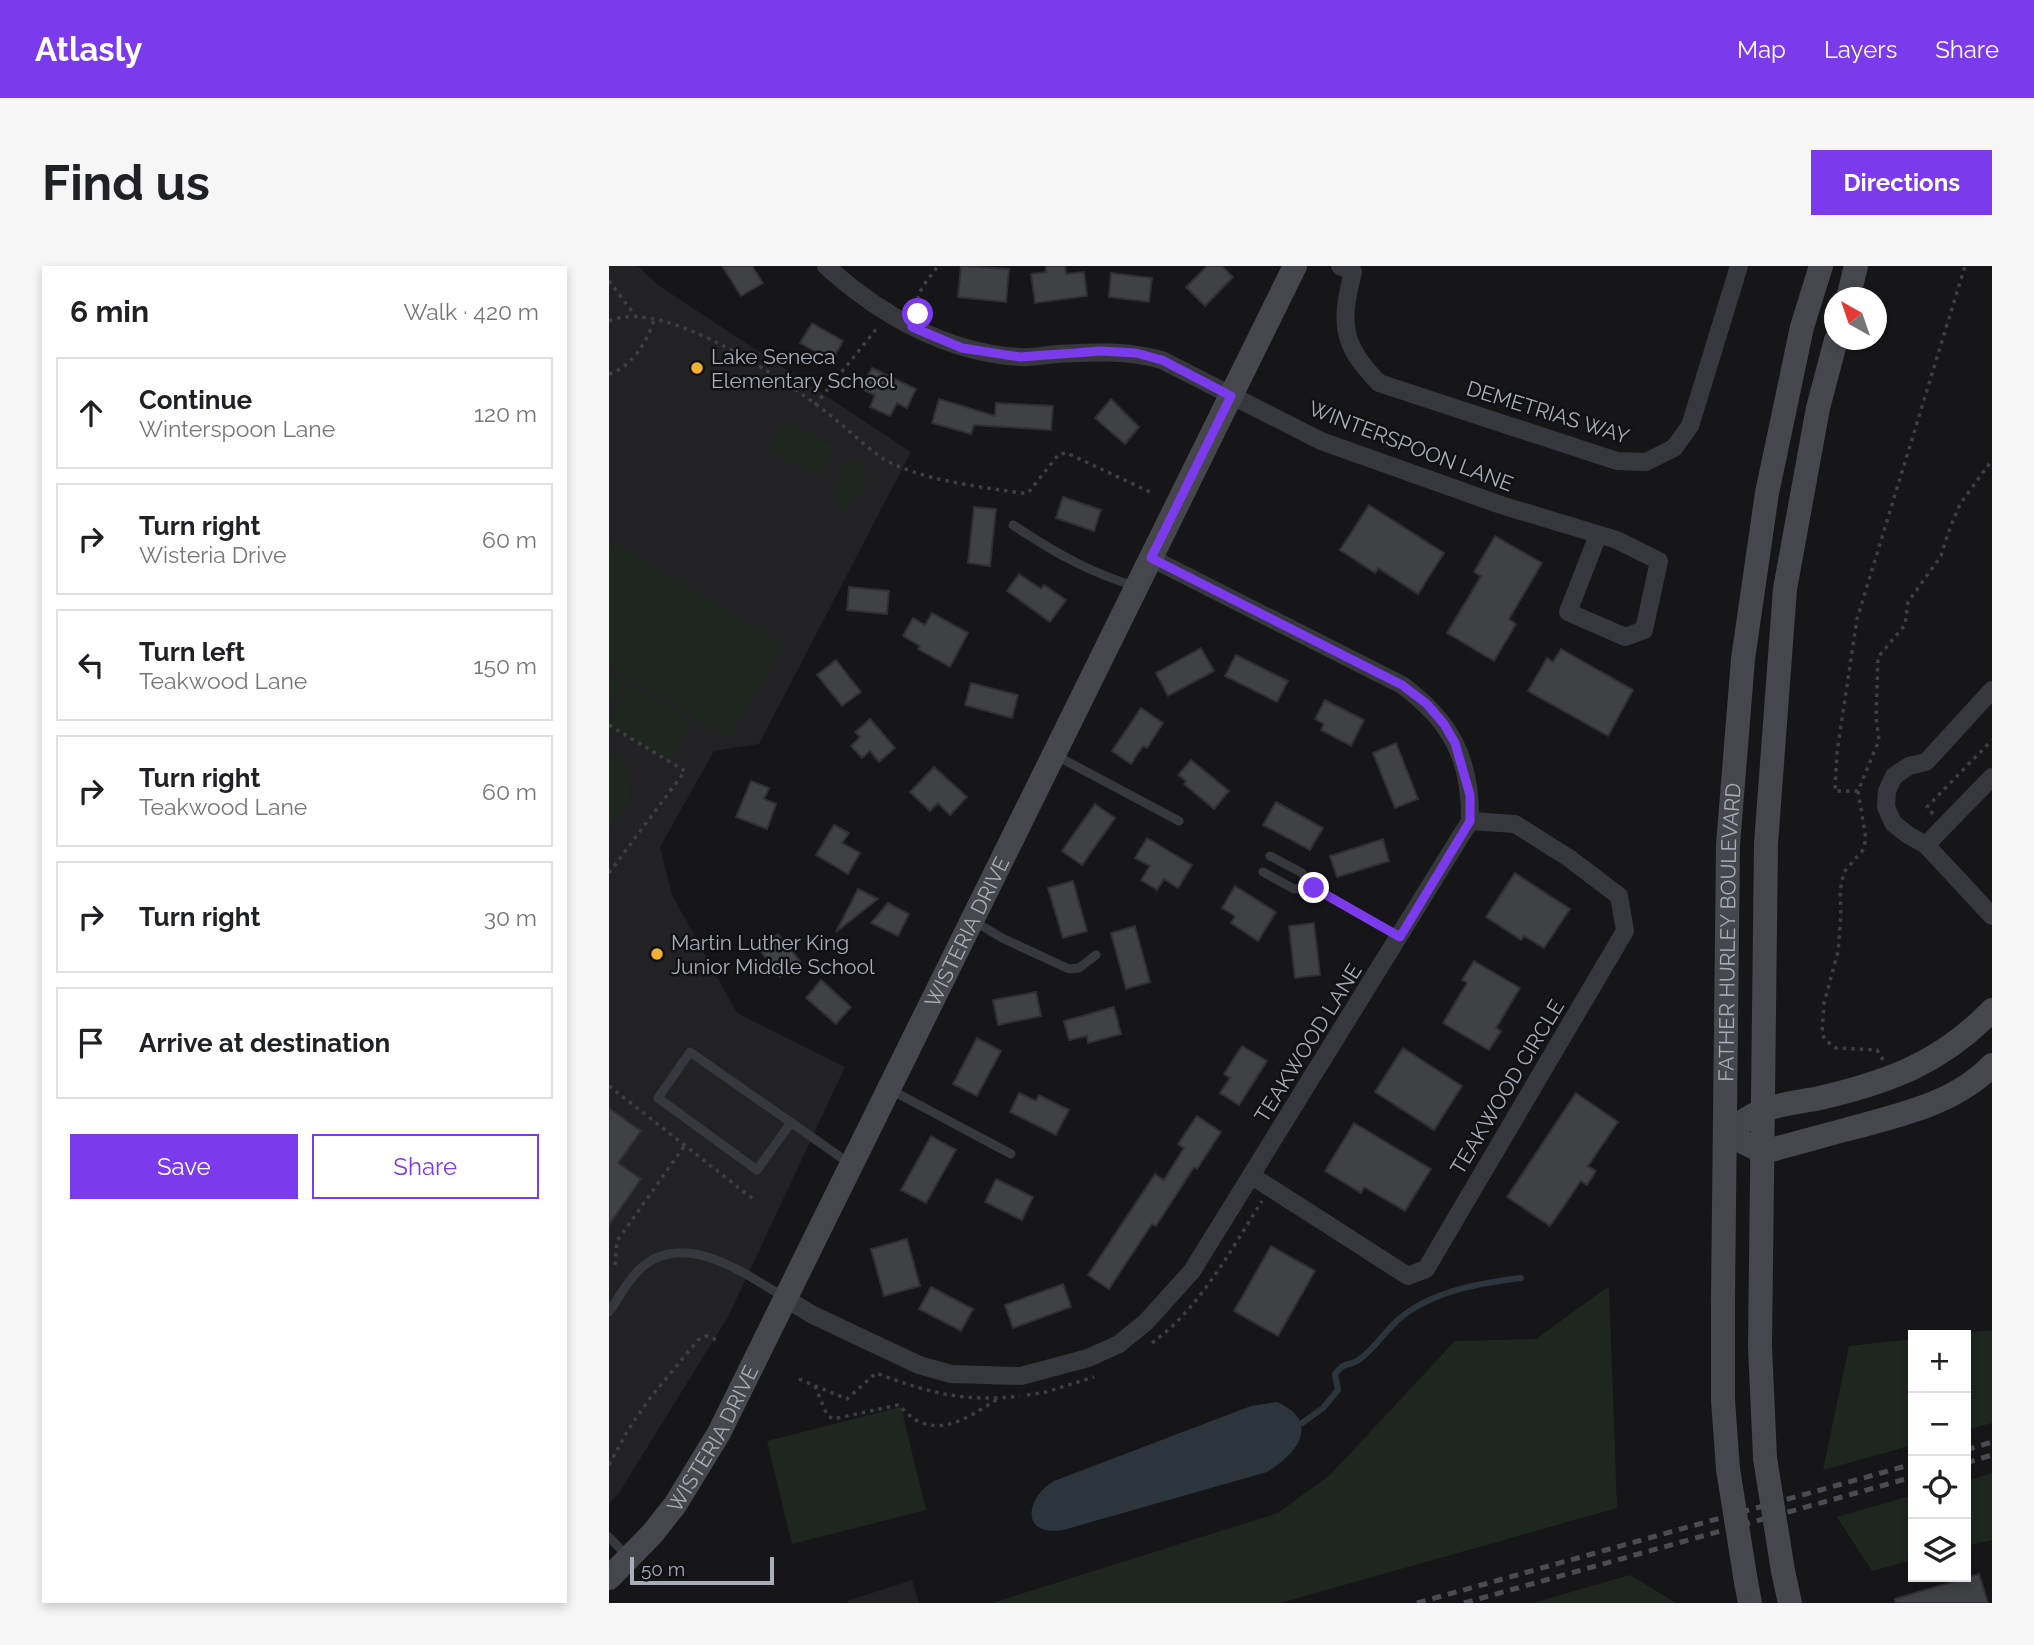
<!DOCTYPE html>
<html lang="en">
<head>
<meta charset="utf-8">
<style>
  body { margin:0; font-family:Raleway,sans-serif; background:#f6f6f6; color:#202124 }
  .controls { position:absolute; right:21px; bottom:21px; display:grid; overflow:hidden; border-radius:0px; box-shadow:0 4px 10px #0003 }
  .controls button { width:63px; height:63px; display:grid; place-items:center; padding:0; border:0; border-bottom:2px solid #e0e0e0; background:#fff; color:#202124; font:35px sans-serif }
  .compass { position:absolute; left:1215px; top:21px; width:63px; height:63px; border-radius:50%; background:#fff; box-shadow:0 4px 10px #0003; rotate:320deg }
  .scale { position:absolute; left:21px; bottom:18px; width:144px; box-sizing:border-box; padding-left:7px; border:4px solid #a8adb8; border-top:0; font-size:19px; line-height:24px; white-space:nowrap; color:#a8adb8; -webkit-text-stroke:5px #111113; paint-order:stroke }
  .stop { position:absolute; width:21px; height:21px; margin:-16px; border:5px solid #7c3aed; border-radius:50%; background:#fff }
  .stop.end { background:#7c3aed; border-color:#fff; box-shadow:0 2px 7px #0008 }
  .list { margin:0; padding:0; list-style:none }
  h2 { display:flex; justify-content:space-between; align-items:center; height:91px; margin:0; padding:0 28px; font-size:30px }
  h2 small { font-size:23px; font-weight:400; color:#757577 }
  .list li { display:grid; grid-template-columns:46px 1fr auto; gap:21px; align-items:center; box-sizing:border-box; height:112px; margin:0 14px 14px; padding:0 14px; border:2px solid #e0e0e0; border-radius:0px }
  .list b { display:block; font-size:26px; white-space:nowrap }
  .list p { margin:0; font-size:23px; white-space:nowrap; color:#757577 }
  .list em { font-size:23px; font-style:normal; color:#757577 }
  .actions { display:flex; gap:14px; padding:21px 28px }
  .actions a { flex:1; padding:16px 0; border:2px solid #7c3aed; border-radius:0px; text-align:center; font-size:24px; color:#7c3aed }
  .actions .main { background:#7c3aed; color:#fff }
  .icon { flex:none; width:38px; height:38px; fill:none; stroke:currentColor; stroke-width:2; stroke-linecap:round; stroke-linejoin:round }
  .map { position:relative; flex:none; width:1383px; height:1337px; overflow:hidden; border-radius:0px }
  header { display:flex; align-items:center; gap:42px; box-sizing:border-box; height:98px; padding:0 35px; background:#7c3aed; color:#fff }
  header strong { font-size:33px }
  nav { display:flex; gap:38px; margin-inline-start:auto; font-size:24px }
  .intro { display:flex; align-items:center; justify-content:space-between; box-sizing:border-box; height:168px; padding:0 42px }
  h1 { margin:0; font-size:49px }
  .button { padding:18px 32px; border-radius:0px; background:#7c3aed; color:#fff; font-size:24px; font-weight:700 }
  main { display:flex; gap:42px; padding:0 42px }
  aside { flex:1; background:#fff; border-radius:0px; box-shadow:0 4px 10px #0003 }
  .map>svg:first-child { display:block }
</style>
</head>
<body>
<header>
<strong>Atlasly</strong>
<nav><a>Map</a><a>Layers</a><a>Share</a></nav>
</header>
<div class="intro"><h1>Find us</h1><a class="button">Directions</a></div>
<main>
<aside>
<h2>6 min<small>Walk · 420 m</small></h2>
<ul class="list">
<li><svg class="icon" aria-label="ahead" viewBox="0 0 24 24"><path d="M12 20V5M6 11l6-6 6 6"/></svg><div><b>Continue</b><p>Winterspoon Lane</p></div><em>120 m</em></li>
<li><svg class="icon" aria-label="right" viewBox="0 0 24 24"><path d="M7 20v-9h11M14 6l5 5-5 5"/></svg><div><b>Turn right</b><p>Wisteria Drive</p></div><em>60 m</em></li>
<li><svg class="icon" aria-label="left" viewBox="0 0 24 24"><path d="M17 20v-9H6M10 6l-5 5 5 5"/></svg><div><b>Turn left</b><p>Teakwood Lane</p></div><em>150 m</em></li>
<li><svg class="icon" aria-label="right" viewBox="0 0 24 24"><path d="M7 20v-9h11M14 6l5 5-5 5"/></svg><div><b>Turn right</b><p>Teakwood Lane</p></div><em>60 m</em></li>
<li><svg class="icon" aria-label="right" viewBox="0 0 24 24"><path d="M7 20v-9h11M14 6l5 5-5 5"/></svg><div><b>Turn right</b></div><em>30 m</em></li>
<li><svg class="icon" aria-label="arrive" viewBox="0 0 24 24"><path d="M6 21V4h12l-3 4 3 4H6"/></svg><div><b>Arrive at destination</b></div></li>
</ul>
<div class="actions"><a class="main">Save</a><a>Share</a></div>
</aside>
<div class="map">
<svg width="1383" height="1337" viewBox="0 0 1383 1337">
  <rect width="100%" height="100%" fill="#161618"/>
  <!-- built -->
  <g fill="#222225">
    <path d="M0,0H29L49,19L302,186L150,478L105,485L51,581L63,629L128,747L236,801L120,1049L10,1227L0,1238Z"/>
    <path d="M303,1314L310,1337H239L238,1335Z"/>
  </g>
  <!-- green -->
  <g fill="#1e261f">
    <path d="M175,155L226,181L211,210L160,184Z"/>
    <path d="M248,194C272,210 248,234 233,246L224,231L235,198Z"/>
    <path d="M0,274L175,379L119,472L0,400Z"/>
    <path d="M0,407L16,416L0,443Z"/>
    <path d="M22,418L84,456L61,495L0,459V454Z"/>
    <path d="M0,486L18,498L20,535L0,564Z"/>
    <path d="M1000,1020L1008,1242L671,1337H383L669,1247L721,1209L846,1075L927,1073Z"/>
    <path d="M1383,1064V1157L1357,1164V1069H1337Z"/>
    <path d="M1304,1073V1179L1214,1204L1240,1080Z"/>
    <path d="M292,1141L317,1244L183,1278L158,1175Z"/>
    <path d="M1383,1207V1274L1357,1280V1215Z"/>
    <path d="M1304,1229V1294L1263,1305L1228,1251Z"/>
    <path d="M1021,1309L1067,1337H924Z"/>
  </g>
  <!-- water -->
  <path fill="#2c353c" d="M668,1136C713,1156 688,1188 658,1206L454,1264C411,1271 416,1232 445,1215L642,1140Z"/>
  <g fill="none" stroke-linecap="round" stroke-linejoin="round">
    <!-- stream -->
    <path stroke="#2c353c" stroke-width="6" d="M693,1157L714,1142L729,1124L726,1108C737,1095 736,1101 748,1095C761,1088 778,1063 790,1053C823,1025 871,1017 912,1012"/>
  </g>
  <!-- building -->
  <g fill="#404145" stroke="#303034" stroke-width="2">
    <path d="M113,0H143L154,17L132,30Z"/>
    <path d="M352,0L400,3L397,36L349,31Z"/>
    <path d="M437,0H456L457,8L475,6L478,30L426,37L422,8L437,6Z"/>
    <path d="M598,0H613L624,11L596,40L577,21Z"/>
    <path d="M502,7L543,12L540,36L500,31Z"/>
    <path d="M203,57L234,75L223,95L191,77Z"/>
    <path d="M263,102L307,123L298,142L288,137L281,150L261,141L266,129L252,123Z"/>
    <path d="M330,133L386,150L387,137L444,140L442,164L365,159L362,168L323,157Z"/>
    <path d="M502,133L530,161L516,178L486,152Z"/>
    <path d="M454,231L492,244L485,265L447,252Z"/>
    <path d="M760,239L835,287L809,328L769,302L766,307L731,284Z"/>
    <path d="M365,241L387,243L381,300L359,297Z"/>
    <path d="M886,270L933,297L900,353L907,358L885,395L838,367L872,310L865,306Z"/>
    <path d="M410,308L432,323L435,319L457,334L441,356L398,325Z"/>
    <path d="M240,321L280,325L278,348L238,344Z"/>
    <path d="M323,347L359,367L341,401L309,383L311,380L294,370L304,352L316,359Z"/>
    <path d="M592,382L605,405L559,430L547,407Z"/>
    <path d="M952,383L1024,424L999,470L919,425L938,392L944,396Z"/>
    <path d="M627,389L679,415L668,436L616,410Z"/>
    <path d="M227,394L252,426L233,440L208,409Z"/>
    <path d="M362,417L409,429L403,452L356,439Z"/>
    <path d="M716,434L755,454L742,480L712,464L715,458L706,453Z"/>
    <path d="M532,442L554,457L538,482L534,480L522,498L503,485Z"/>
    <path d="M261,453L286,482L270,496L261,485L253,492L242,480L251,471L246,466Z"/>
    <path d="M787,477L809,533L786,542L764,487Z"/>
    <path d="M582,494L620,525L605,543L575,518L577,515L569,509Z"/>
    <path d="M325,501L358,531L341,549L329,537L321,545L301,526Z"/>
    <path d="M142,515L160,522L155,533L167,538L158,563L127,551Z"/>
    <path d="M667,536L714,562L701,584L654,559Z"/>
    <path d="M486,538L506,552L473,599L453,585Z"/>
    <path d="M225,559L240,567L233,577L251,587L239,608L207,589Z"/>
    <path d="M538,572L583,599L569,622L555,613L548,624L532,614L541,600L526,592Z"/>
    <path d="M774,573L780,595L728,611L721,590Z"/>
    <path d="M906,607L961,643L935,682L915,670L912,674L877,651Z"/>
    <path d="M464,615L478,665L454,672L439,622Z"/>
    <path d="M626,620L667,646L649,675L622,657L626,650L613,642Z"/>
    <path d="M249,623L269,633L227,666Z"/>
    <path d="M279,637L300,648L289,670L262,657Z"/>
    <path d="M705,657L711,709L686,712L680,660Z"/>
    <path d="M526,660L541,716L517,723L502,667Z"/>
    <path d="M169,668L191,695L171,711L150,683Z"/>
    <path d="M865,695L911,722L887,762L892,765L880,784L834,757L858,717L853,714Z"/>
    <path d="M212,714L242,741L227,758L197,732Z"/>
    <path d="M427,726L432,750L389,759L384,734Z"/>
    <path d="M505,741L512,768L479,777L478,770L460,774L455,755Z"/>
    <path d="M368,772L392,785L368,830L344,818Z"/>
    <path d="M633,780L658,795L630,839L611,827L621,812L615,808Z"/>
    <path d="M794,782L853,820L825,864L766,826Z"/>
    <path d="M410,827L427,835L430,829L460,844L447,869L401,846Z"/>
    <path d="M967,827L1009,856L979,900L987,905L978,919L972,915L941,960L898,931Z"/>
    <path d="M0,842L32,865L9,897L32,913L0,959Z"/>
    <path d="M588,850L612,866L588,903L585,901L547,960L543,958L500,1023L479,1009L546,908L555,914L575,882L569,878Z"/>
    <path d="M745,857L822,903L796,945L755,921L752,927L716,905Z"/>
    <path d="M322,870L347,884L317,937L292,924Z"/>
    <path d="M387,913L424,931L413,954L376,936Z"/>
    <path d="M298,973L311,1020L275,1030L262,983Z"/>
    <path d="M662,980L706,1005L669,1070L625,1045Z"/>
    <path d="M454,1018L462,1041L404,1062L396,1039Z"/>
    <path d="M322,1021L364,1043L352,1065L310,1043Z"/>
    <path d="M1370,1308L1379,1337H1287L1286,1333Z"/>
  </g>
  <g fill="none" stroke-linecap="round" stroke-linejoin="round">
    <!-- path -->
    <g stroke="#3d3f44" stroke-width="3.5" stroke-dasharray="3.5 5" stroke-linecap="butt">
      <path d="M0,15L28,52"/>
      <path d="M308,42C307,25 319,14 329,0"/>
      <path d="M0,55C56,31 175,114 220,148C238,162 263,188 282,197C323,216 368,220 412,227H419L450,188L458,187L541,226"/>
      <path d="M0,108C23,101 38,76 45,54"/>
      <path d="M206,139L269,61"/>
      <path d="M0,459L76,505L0,607"/>
      <path d="M1249,525H1226L1228,486L1248,353L1356,0"/>
      <path d="M1324,548L1318,541L1383,474"/>
      <path d="M1274,794L1268,784L1227,782L1216,774L1213,767L1215,737L1229,686L1232,648L1231,625L1235,606L1254,584L1257,573L1249,525L1270,474L1267,452L1269,391L1296,359L1299,336L1332,290L1339,267L1351,238L1383,194"/>
      <path d="M0,820L144,933"/>
      <path d="M6,999L8,975L76,879"/>
      <path d="M543,1077C592,1041 621,985 653,935"/>
      <path d="M190,1113L238,1133L267,1107C317,1126 356,1137 411,1130"/>
      <path d="M206,1120L218,1149L224,1153L289,1139C296,1144 302,1153 311,1156C339,1168 365,1147 389,1133"/>
      <path d="M418,1129L437,1126L485,1111"/>
      <path d="M0,1199L19,1164L41,1132L89,1074L97,1070L111,1075"/>
    </g>
    <!-- lane -->
    <g stroke="#37383d" stroke-width="9">
      <path d="M404,259C443,285 481,307 526,320"/>
      <path d="M446,489L570,555"/>
      <path d="M661,590L693,607L705,622"/>
      <path d="M654,606L685,623L705,622L791,671"/>
      <path d="M365,655L393,672L460,703L470,702L487,689"/>
      <path d="M282,824L402,888"/>
      <path d="M181,858L148,904L49,832L81,786L240,897"/>
      <path d="M0,1046C10,1032 19,1013 32,1002C76,963 136,1008 175,1031"/>
      <path d="M0,1271L19,1291"/>
    </g>
    <!-- street -->
    <g stroke="#37383d" stroke-width="18">
      <path d="M217,0C270,48 337,87 411,91C423,92 436,89 448,88C486,86 516,84 553,94L712,175L892,239L1008,274L1050,295L1035,364L1016,371L959,346L989,269"/>
      <path d="M731,0L744,6C731,58 732,78 770,117L1008,195L1037,196L1065,182L1081,160L1130,0"/>
      <path d="M1383,424L1317,496L1300,500L1285,510L1278,525L1277,541L1284,557L1299,569L1317,579L1383,650"/>
      <path d="M1317,579L1383,511"/>
      <path d="M643,910L799,1010L817,1003L1016,665L1010,630L960,592L906,558L861,555"/>
      <path d="M176,1032L202,1048L310,1099L342,1108L412,1110L479,1092L510,1078L537,1056L583,1005L861,555C862,493 842,455 793,419L542,292"/>
    </g>
    <!-- secondary -->
    <g stroke="#45474d" stroke-width="24">
      <path d="M1239,32L1247,0"/>
      <path d="M1116,867C1128,860 1140,850 1153,845C1171,837 1195,836 1215,831C1283,815 1334,795 1383,744"/>
      <path d="M1116,867L1154,886C1185,878 1216,869 1247,861C1295,848 1348,836 1383,799"/>
      <path d="M1156,1192L1151,1080L1157,578L1176,323L1209,142L1227,74"/>
      <path id="s1" d="M1119,1203L1114,1134V1031L1119,579L1134,393L1158,227L1193,61L1212,0"/>
      <path d="M1174,1305L1181,1337"/>
      <path id="s2" d="M0,1312L43,1268L66,1239L110,1167L686,0"/>
      <path d="M1137,1316L1141,1337"/>
    </g>
    <!-- rail -->
    <g stroke="#4a4c52" stroke-width="5" stroke-dasharray="9 7" stroke-linecap="butt">
      <path d="M1357,1184L1383,1176"/>
      <path d="M1357,1197L1383,1189"/>
      <path d="M808,1337L1304,1198"/>
      <path d="M855,1337L1304,1211"/>
    </g>
    <!-- secondary-bridge -->
    <g stroke="#45474d" stroke-width="24">
      <path d="M1156,1192L1174,1305"/>
      <path d="M1119,1203L1137,1316"/>
    </g>
  </g>
  <g fill="none" stroke-linecap="round" stroke-linejoin="round">
    <!-- route -->
    <path stroke="#7c3aed" stroke-width="9" d="M309,48L303,61L353,82L411,91L492,85L527,87L553,94L622,130L542,292L793,419L818,438L835,458L846,477L861,529V555L791,671L705,622"/>
  </g>
  <!-- markers -->
  <g fill="#f2b134" stroke="#111113" stroke-width="2.5">
    <circle cx="88" cy="102" r="7"/>
    <circle cx="48" cy="688" r="7"/>
  </g>
  <g text-anchor="middle" dominant-baseline="central" stroke-width="5" stroke-linejoin="round" paint-order="stroke">
    <!-- poi labels -->
    <g font-size="21" fill="#a8adb8" stroke="#111113" text-anchor="start">
      <text x="102" y="90">Lake Seneca<tspan x="102" dy="24">Elementary School</tspan></text>
      <text x="62" y="676">Martin Luther King<tspan x="62" dy="24">Junior Middle School</tspan></text>
    </g>
    <!-- street labels -->
    <g font-size="21" fill="#a8adb8" stroke="#111113">
      <text transform="translate(939 146) rotate(17)">DEMETRIAS WAY</text>
      <text transform="translate(802 180) rotate(21)">WINTERSPOON LANE</text>
      <text stroke="none"><textPath href="#s2" startOffset="742">WISTERIA DRIVE</textPath></text>
      <text stroke="none"><textPath href="#s1" startOffset="537">FATHER HURLEY BOULEVARD</textPath></text>
      <text transform="translate(699 777) rotate(-58)">TEAKWOOD LANE</text>
      <text transform="translate(898 821) rotate(-59)">TEAKWOOD CIRCLE</text>
      <text stroke="none"><textPath href="#s2" startOffset="175">WISTERIA DRIVE</textPath></text>
    </g>
  </g>
</svg>
<div class="controls">
<button>+</button>
<button>−</button>
<button><svg class="icon" aria-label="locate" viewBox="0 0 24 24"><circle cx="12" cy="12" r="6"/><path d="M12 2v4M12 18v4M2 12h4M18 12h4"/></svg></button>
<button><svg class="icon" aria-label="layers" viewBox="0 0 24 24"><path d="M12 4l9 5-9 5-9-5zM3 14l9 5 9-5"/></svg></button>
</div>
<svg class="compass" viewBox="-18 -18 36 36"><path d="M0-13l5 13h-10z" fill="#e53935"/><path d="M0 13l5-13h-10z" fill="#757577"/></svg>
<div class="scale">50 m</div>
<div class="stop" style="left:309px;top:48px"></div>
<div class="stop end" style="left:705px;top:622px"></div>
</div>
</main>
</body>
</html>
